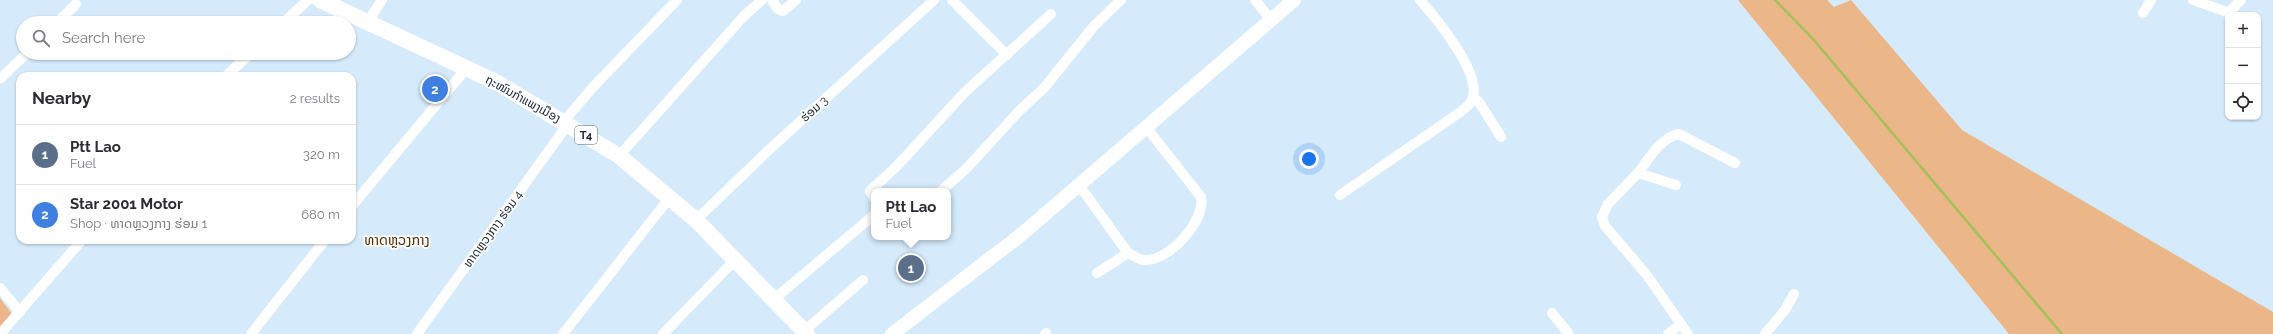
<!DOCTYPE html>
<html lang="en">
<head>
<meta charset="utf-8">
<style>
  body { margin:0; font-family:Raleway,"Noto Sans Lao",sans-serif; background:#f7f7f7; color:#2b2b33 }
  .controls { position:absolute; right:12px; top:12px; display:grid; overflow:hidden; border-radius:8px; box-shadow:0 1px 3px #0004 }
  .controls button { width:36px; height:36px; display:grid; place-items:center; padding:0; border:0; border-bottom:1px solid #e1e1e2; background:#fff; color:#2b2b33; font:20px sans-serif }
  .you { position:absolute; left:1309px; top:159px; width:14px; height:14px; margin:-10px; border:3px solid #fff; border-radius:50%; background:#1a73e8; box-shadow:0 0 0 6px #1a73e833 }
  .badge { display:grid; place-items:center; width:26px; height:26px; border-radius:50%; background:#111827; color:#fff; font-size:13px; font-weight:700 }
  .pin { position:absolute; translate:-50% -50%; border:2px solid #fff; box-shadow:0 1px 4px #0006 }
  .popup { position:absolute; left:871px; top:188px; width:80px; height:52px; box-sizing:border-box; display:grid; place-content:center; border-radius:8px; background:#fff; filter:drop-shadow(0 1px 3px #0005); font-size:13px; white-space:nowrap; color:#7c7c81 }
  .popup b { font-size:15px; color:#2b2b33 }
  .popup::after { content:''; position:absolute; left:50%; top:100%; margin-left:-8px; border:8px solid transparent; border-top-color:#fff }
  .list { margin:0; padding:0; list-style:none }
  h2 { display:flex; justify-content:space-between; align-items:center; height:52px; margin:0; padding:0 16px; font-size:17px }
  h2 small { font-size:13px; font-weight:400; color:#7c7c81 }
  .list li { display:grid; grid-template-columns:26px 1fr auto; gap:12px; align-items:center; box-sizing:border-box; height:60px; padding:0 16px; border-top:1px solid #e1e1e2 }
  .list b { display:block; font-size:15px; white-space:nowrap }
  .list p { margin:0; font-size:13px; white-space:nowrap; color:#7c7c81 }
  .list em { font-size:13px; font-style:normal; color:#7c7c81 }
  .icon { flex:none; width:22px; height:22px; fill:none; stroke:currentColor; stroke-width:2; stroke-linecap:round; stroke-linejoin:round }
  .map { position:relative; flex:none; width:2273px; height:334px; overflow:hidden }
  .search { position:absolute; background:#fff; box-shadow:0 1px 3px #0004; left:16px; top:16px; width:340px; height:44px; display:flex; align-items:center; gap:10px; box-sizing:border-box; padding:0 14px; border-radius:22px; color:#7c7c81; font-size:15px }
  .panel { position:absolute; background:#fff; box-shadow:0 1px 3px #0004; left:16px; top:72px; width:340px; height:172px; border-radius:12px }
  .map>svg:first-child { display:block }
</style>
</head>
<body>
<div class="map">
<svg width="2273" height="334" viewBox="0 0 2273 334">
  <rect width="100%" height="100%" fill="#d5eafb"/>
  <!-- green -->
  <g fill="#ebb688">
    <path d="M1738,0H1827L1834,7L1851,0L1962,130L2273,312V334H2009Z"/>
    <path d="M0,298L12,314L0,327Z"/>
  </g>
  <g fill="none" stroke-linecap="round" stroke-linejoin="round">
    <!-- stream -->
    <path stroke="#a4c05a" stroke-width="2.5" d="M1775,0L1813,39L2062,334"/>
    <!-- minor -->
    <g stroke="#fff" stroke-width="10">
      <path d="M772,0L778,9L783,11L796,0"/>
      <path d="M952,0L1007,55"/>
      <path d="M1255,0L1271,20"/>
      <path d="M2193,0L2227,12L2231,10L2241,0"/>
      <path d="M2143,13L2151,0"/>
      <path d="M57,23L76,4"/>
      <path d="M283,23L308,0"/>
      <path d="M367,23L382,0"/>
      <path d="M226,76L251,53"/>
      <path d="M0,79L27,53"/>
      <path d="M1473,98L1479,102L1501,137"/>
      <path d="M564,121L595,85L677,0"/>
      <path d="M619,156L743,17L762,0"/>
      <path d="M1638,173C1648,160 1661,137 1679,134L1735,163"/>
      <path d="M1079,185L1128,253C1134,256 1139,260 1145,260C1169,261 1206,221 1201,197L1146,127"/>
      <path d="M941,191L967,168L1019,111L1044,88L1094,26L1121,0"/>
      <path d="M1340,195L1459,113C1464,109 1472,104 1473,97C1480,71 1436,18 1420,0"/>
      <path d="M874,198L870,191L872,189L897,166L965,92L1051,14"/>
      <path d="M352,206L466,69"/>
      <path d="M696,220L771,148L934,0"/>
      <path d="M1097,273L1128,253"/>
      <path d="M0,288L20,312"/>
      <path d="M773,300L874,215"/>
      <path d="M1552,313L1569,334"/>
      <path d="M1681,324L1688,334"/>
      <path d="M804,331L863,280"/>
      <path d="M0,334L82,240"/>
      <path d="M251,334L325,240"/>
      <path d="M417,334L568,124"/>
      <path d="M563,334L670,197"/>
      <path d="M663,334L734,261"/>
      <path d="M1045,334L1046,333"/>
      <path d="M1668,334L1681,324L1646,274L1605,226L1602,217L1608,204L1638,173L1676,185"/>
      <path d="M1765,334L1785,310L1794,294"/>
    </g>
    <!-- secondary -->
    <path stroke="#fff" stroke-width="14" d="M892,334L1022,234L1294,0"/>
    <!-- primary -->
    <path stroke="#fff" stroke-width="16" d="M320,0L498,83L619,156L696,220L807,334"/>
  </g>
  <g text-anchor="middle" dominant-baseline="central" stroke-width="3.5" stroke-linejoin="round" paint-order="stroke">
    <!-- shield labels -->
    <rect fill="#fff" stroke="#5b646b" stroke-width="1" x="575" y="126" width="22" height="18" rx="3"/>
    <g font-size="11" font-weight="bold" fill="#15222c">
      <text x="586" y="135">T4</text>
    </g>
    <!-- street labels -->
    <g font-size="12" fill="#15222c" stroke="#fff">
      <text transform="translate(523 99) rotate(29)">ຖະໜົນກຳແພງເມືອງ</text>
      <text transform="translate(814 109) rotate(-42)">ຮ່ອມ 3</text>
      <text transform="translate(493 229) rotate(-54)">ທາດຫຼວງກາງ ຮ່ອມ 4</text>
    </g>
    <!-- quarter labels -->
    <g font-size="14" fill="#542c00" stroke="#fff">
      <text x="397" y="240">ທາດຫຼວງກາງ</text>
    </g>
  </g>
</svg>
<div class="controls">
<button>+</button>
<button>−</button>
<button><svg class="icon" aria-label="locate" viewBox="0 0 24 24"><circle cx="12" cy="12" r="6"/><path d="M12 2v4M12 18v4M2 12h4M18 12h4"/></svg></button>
</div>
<div class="you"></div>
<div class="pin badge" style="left:911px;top:268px;background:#5c6f8a">1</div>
<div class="popup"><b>Ptt Lao</b>Fuel</div>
<div class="pin badge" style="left:435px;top:89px;background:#3f7fe0">2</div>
<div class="search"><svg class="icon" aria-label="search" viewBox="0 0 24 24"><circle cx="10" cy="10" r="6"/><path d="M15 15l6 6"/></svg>Search here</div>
<section class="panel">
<h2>Nearby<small>2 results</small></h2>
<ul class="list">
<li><span class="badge" style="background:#5c6f8a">1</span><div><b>Ptt Lao</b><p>Fuel</p></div><em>320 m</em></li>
<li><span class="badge" style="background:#3f7fe0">2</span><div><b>Star 2001 Motor</b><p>Shop · ທາດຫຼວງກາງ ຮ່ອມ 1</p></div><em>680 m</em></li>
</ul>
</section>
</div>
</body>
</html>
